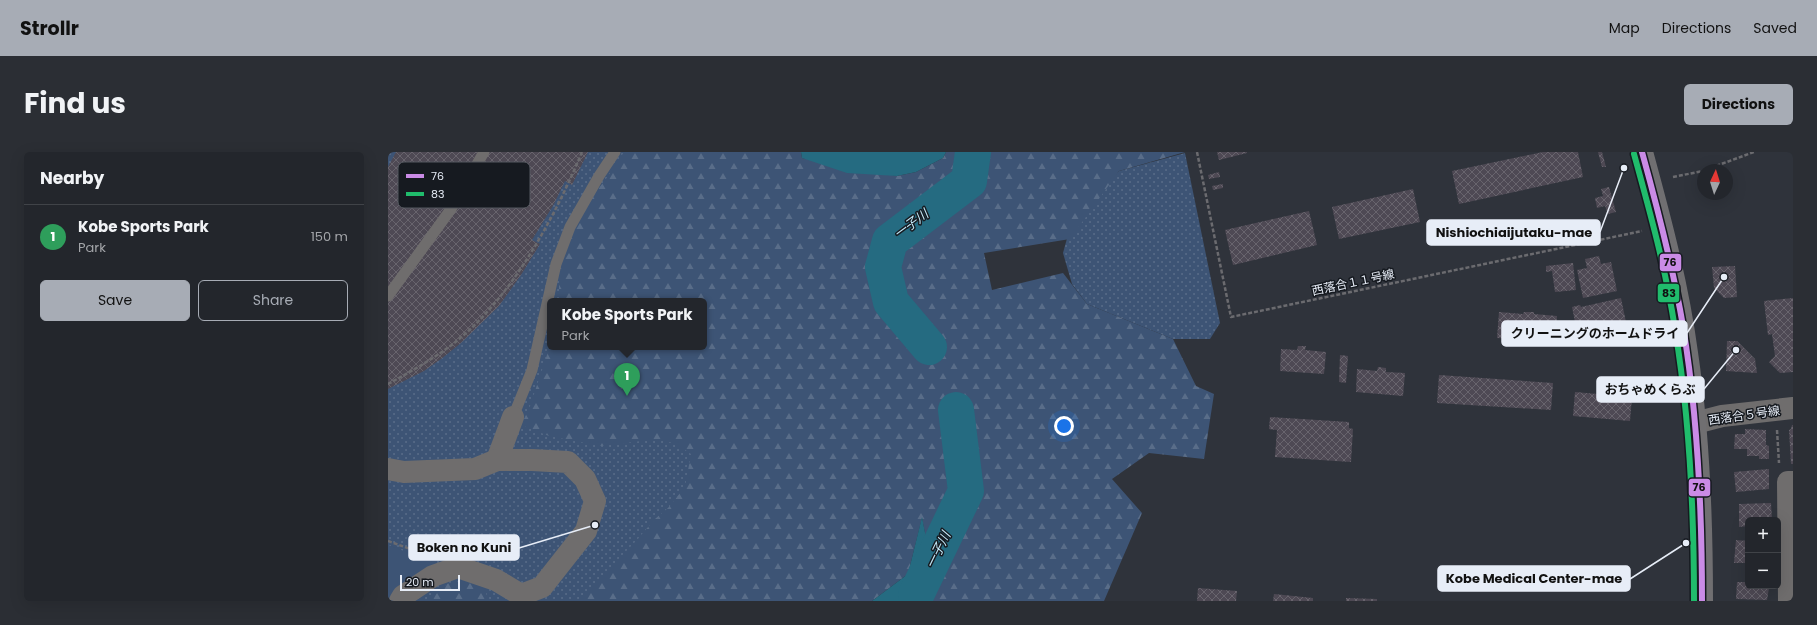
<!DOCTYPE html>
<html lang="en">
<head>
<meta charset="utf-8">
<style>
  body { margin:0; font-family:Poppins,"Noto Sans JP",sans-serif; background:#2b2e34; color:#f1f3f6 }
  .controls { position:absolute; right:12px; bottom:12px; display:grid; overflow:hidden; border-radius:6px; box-shadow:0 4px 16px #0002 }
  .controls button { width:36px; height:36px; display:grid; place-items:center; padding:0; border:0; border-bottom:1px solid #404348; background:#23262c; color:#f1f3f6; font:20px sans-serif }
  .compass { position:absolute; left:1309px; top:12px; width:36px; height:36px; border-radius:50%; background:#23262c; box-shadow:0 4px 16px #0002; rotate:4deg }
  .scale { position:absolute; left:12px; bottom:10px; width:60px; box-sizing:border-box; padding-left:4px; border:2px solid #e7edf7; border-top:0; font-size:11px; line-height:14px; white-space:nowrap; color:#e7edf7; -webkit-text-stroke:3px #161a20; paint-order:stroke }
  .you { position:absolute; left:676px; top:274px; width:14px; height:14px; margin:-10px; border:3px solid #fff; border-radius:50%; background:#1a73e8; box-shadow:0 0 0 6px #1a73e833 }
  .badge { display:grid; place-items:center; width:26px; height:26px; border-radius:50%; background:#a7acb5; color:#fff; font-size:13px; font-weight:700 }
  .pin { position:absolute; translate:-50% -33px; filter:drop-shadow(0 1px 2px #0008) }
  .pin::after { content:''; position:absolute; top:21px; width:14px; height:12px; background:inherit; clip-path:polygon(0 0,100% 0,50% 100%) }
  .popup { position:absolute; left:159px; top:146px; width:160px; height:52px; box-sizing:border-box; display:grid; place-content:center; border-radius:6px; background:#23262c; filter:drop-shadow(0 1px 3px #0005); font-size:13px; white-space:nowrap; color:#a3a5a9 }
  .popup b { font-size:15px; color:#f1f3f6 }
  .popup::after { content:''; position:absolute; left:50%; top:100%; margin-left:-8px; border:8px solid transparent; border-top-color:#23262c }
  .list { margin:0; padding:0; list-style:none }
  h2 { display:flex; justify-content:space-between; align-items:center; height:52px; margin:0; padding:0 16px; font-size:17px }
  h2 small { font-size:13px; font-weight:400; color:#a3a5a9 }
  .list li { display:grid; grid-template-columns:26px 1fr auto; gap:12px; align-items:center; box-sizing:border-box; height:64px; padding:0 16px; border-top:1px solid #404348 }
  .list b { display:block; font-size:15px; white-space:nowrap }
  .list p { margin:0; font-size:13px; white-space:nowrap; color:#a3a5a9 }
  .list em { font-size:13px; font-style:normal; color:#a3a5a9 }
  .actions { display:flex; gap:8px; padding:12px 16px }
  .actions a { flex:1; padding:9px 0; border:1px solid #a7acb5; border-radius:6px; text-align:center; font-size:14px; color:#a7acb5 }
  .actions .main { background:#a7acb5; color:#111 }
  .map { position:relative; flex:none; width:1405px; height:449px; overflow:hidden; border-radius:6px }
  header { display:flex; align-items:center; gap:24px; box-sizing:border-box; height:56px; padding:0 20px; background:#a7acb5; color:#111 }
  header strong { font-size:19px }
  nav { display:flex; gap:22px; margin-inline-start:auto; font-size:14px }
  .intro { display:flex; align-items:center; justify-content:space-between; box-sizing:border-box; height:96px; padding:0 24px }
  h1 { margin:0; font-size:28px }
  .button { padding:10px 18px; border-radius:6px; background:#a7acb5; color:#111; font-size:14px; font-weight:700 }
  main { display:flex; gap:24px; padding:0 24px }
  aside { flex:1; background:#23262c; border-radius:6px; box-shadow:0 4px 16px #0002 }
  .map>svg:first-child { display:block }
</style>
</head>
<body>
<header>
<strong>Strollr</strong>
<nav><a>Map</a><a>Directions</a><a>Saved</a></nav>
</header>
<div class="intro"><h1>Find us</h1><a class="button">Directions</a></div>
<main>
<aside>
<h2>Nearby<small></small></h2>
<ul class="list">
<li><span class="badge" style="background:#2e9e5b">1</span><div><b>Kobe Sports Park</b><p>Park</p></div><em>150 m</em></li>
</ul>
<div class="actions"><a class="main">Save</a><a>Share</a></div>
</aside>
<div class="map">
<svg width="1405" height="449" viewBox="0 0 1405 449">
  <defs>
    <pattern id="grass-dots" width="8" height="8" patternUnits="userSpaceOnUse"><rect width="8" height="8" fill="#3d5475"/><path d="M2 2h.1M6 6h.1" fill="none" stroke="#596d89" stroke-width="1.8" stroke-linecap="round"/></pattern>
    <pattern id="forest-firs" width="22" height="20" patternUnits="userSpaceOnUse"><rect width="22" height="20" fill="#3d5475"/><path d="M5 1l3.5 6h-7zM16 11l3.5 6h-7z" fill="#596d89"/></pattern>
    <pattern id="building-cross-hatch" width="8" height="8" patternUnits="userSpaceOnUse"><rect width="8" height="8" fill="#4e4954"/><path d="M0 0l8 8M0 8l8-8" fill="none" stroke="#68646d"/></pattern>
  </defs>
  <rect width="100%" height="100%" fill="#2f333b"/>
  <!-- grass -->
  <g fill="url(#grass-dots)" fill-rule="evenodd">
    <path d="M0,0H403L449,449H0ZM162,149H316V195H162Z"/>
    <path d="M797,1L832,171L822,187H785L699,152L684,132L675,101L683,72L731,19Z"/>
  </g>
  <!-- forest -->
  <g fill="url(#forest-firs)">
    <path d="M236,0H413L414,6L509,24L528,20L555,6L558,0H797L731,19L682,87L596,101L604,138L675,121L699,152L785,187L808,234L826,242L816,307L761,301L724,327L754,361L716,449H531L545,422L534,366L520,422L484,449H190L247,390L267,367L280,356L297,335L303,302L289,292L269,287L213,294L161,284L133,273L141,257L162,194L316,195V149H171V87L218,27Z"/>
    <path d="M86,427L98,438L99,449H40L60,431Z"/>
  </g>
  <!-- garden -->
  <path fill="#3d5475" d="M0,393L53,413L4,449H0Z"/>
  <!-- water -->
  <g fill="#256b81">
    <path d="M413,0H558L555,6L528,20L509,24L459,21L414,6Z"/>
    <path d="M534,365L545,422L531,449H484L520,422Z"/>
  </g>
  <g fill="none" stroke-linecap="round" stroke-linejoin="round">
    <!-- river -->
    <g stroke="#256b81" stroke-width="36">
      <path d="M541,195L503,150L495,115L502,89L581,29L585,0"/>
      <path d="M528,443L578,339L568,258"/>
    </g>
  </g>
  <!-- building -->
  <g fill="url(#building-cross-hatch)">
    <path d="M8,0H200L184,33L177,29L166,52L144,88L152,92L133,123L111,154L73,191L53,207L36,219L0,237V15Z"/>
    <path d="M829,0H859V1L831,8Z"/>
    <path d="M1155,0H1190L1195,25L1071,52L1064,19Z"/>
    <path d="M1210,0H1214L1218,15H1214Z"/>
    <path d="M831,20L832,25L821,27L820,23Z"/>
    <path d="M835,32V36L825,38L824,34Z"/>
    <path d="M1221,35L1228,60L1220,62L1217,54L1209,56L1207,46L1215,44L1213,37Z"/>
    <path d="M1025,37L1032,70L951,87L944,55Z"/>
    <path d="M921,59L929,93L845,113L837,78Z"/>
    <path d="M1211,104L1213,112L1223,110L1229,139L1195,146L1189,118L1199,116L1197,107Z"/>
    <path d="M1185,111L1188,138L1167,140L1164,119L1158,120V114Z"/>
    <path d="M1347,114L1349,145L1336,146L1326,136L1324,115Z"/>
    <path d="M1233,146L1239,175L1190,185L1184,155L1192,153L1193,155Z"/>
    <path d="M1405,146V220L1392,221L1381,210L1387,204L1384,182L1380,183L1376,149Z"/>
    <path d="M1111,160L1135,162L1136,160H1146V162L1169,164L1167,190L1109,186Z"/>
    <path d="M1339,189H1349L1367,207L1369,221L1338,219Z"/>
    <path d="M910,194H918L917,198L938,200L936,222L892,219L893,197L909,198Z"/>
    <path d="M952,203L960,204L958,231L951,230Z"/>
    <path d="M990,215L998,216V220L1017,221L1015,244L968,240L969,217L989,219Z"/>
    <path d="M1051,223L1165,231L1163,258L1049,251Z"/>
    <path d="M1187,240L1244,245L1242,269L1185,264Z"/>
    <path d="M882,265L961,270V276L965,277L963,310L887,305L889,278L881,277Z"/>
    <path d="M1404,273H1405V312H1403L1401,278L1403,277Z"/>
    <path d="M1357,277L1378,278V293L1381,294V307H1371V304H1359V297H1346L1347,282H1357Z"/>
    <path d="M1381,317V337L1348,340L1346,320Z"/>
    <path d="M1383,351L1384,368H1360V374L1351,375V352Z"/>
    <path d="M1348,388L1360,389V411H1346Z"/>
    <path d="M1358,425H1360V434H1378V436H1381L1379,448L1348,447L1349,430H1358Z"/>
    <path d="M810,436L849,439L848,449H809Z"/>
    <path d="M886,442L925,446V449H885Z"/>
    <path d="M958,446L989,447V449H958Z"/>
  </g>
  <g fill="none" stroke-linecap="round" stroke-linejoin="round">
    <!-- path -->
    <g stroke="#6b6b6f" stroke-width="2.5" stroke-dasharray="4 2" stroke-linecap="butt">
      <path d="M809,0L843,165L1254,79"/>
      <path d="M1317,18L1366,0"/>
      <path d="M1285,25L1315,19"/>
      <path d="M0,232C22,220 45,207 65,192C123,147 166,67 194,0"/>
      <path d="M1389,278L1391,311"/>
      <path d="M0,389L39,403"/>
    </g>
    <!-- lane -->
    <g stroke="#6f6d6d" stroke-width="11">
      <path d="M0,144L63,57L96,0"/>
      <path d="M125,265L144,218L168,112L182,75L211,24L227,0"/>
    </g>
    <!-- street -->
    <g stroke="#6f6d6d" stroke-width="22">
      <path d="M1307,271L1334,264L1405,256"/>
      <path d="M109,308L125,265"/>
      <path d="M0,317L16,320L87,317L109,308H144L180,310L197,327L207,349L198,379L154,435L133,443L108,428L70,415L45,424L15,444L12,449"/>
      <path d="M1401,449L1400,330H1405"/>
    </g>
    <!-- secondary -->
    <path stroke="#706f71" stroke-width="22" d="M1254,0C1272,66 1290,133 1299,201C1311,283 1314,366 1314,449"/>
    <!-- bus-1 casing -->
    <g stroke="#161a20" stroke-width="9">
      <path id="bus-1" d="M1254,0C1270,58 1285,115 1295,174C1310,265 1314,357 1314,449"/>
    </g>
    <!-- bus-2 casing -->
    <g stroke="#161a20" stroke-width="9">
      <path id="bus-2" d="M1246,2C1262,60 1278,118 1287,177C1302,267 1306,358 1306,449"/>
    </g>
    <!-- bus-1 -->
    <use href="#bus-1" stroke="#ca8be6" stroke-width="6"/>
    <!-- bus-2 -->
    <use href="#bus-2" stroke="#20bc6c" stroke-width="6"/>
  </g>
  <g text-anchor="middle" dominant-baseline="central" stroke-width="3" stroke-linejoin="round" paint-order="stroke">
    <!-- street labels -->
    <g font-size="12" fill="#e7edf7" stroke="#161a20">
      <text transform="translate(965 130) rotate(-12)">西落合１１号線</text>
      <text transform="translate(1356 263) rotate(-8)">西落合５号線</text>
    </g>
    <!-- water labels -->
    <g font-size="13" font-style="italic" fill="#c5ebfa" stroke="#161a20">
      <text transform="translate(523 72) rotate(-37)">一子川</text>
      <text transform="translate(550 398) rotate(-64)">一子川</text>
    </g>
  </g>
  <!-- legend -->
  <rect x="10" y="10" width="132" height="46" rx="6" fill="#161a20" stroke="#555960" stroke-width="1"/>
  <rect x="18" y="22" width="18" height="4" fill="#ca8be6"/>
  <rect x="18" y="40" width="18" height="4" fill="#20bc6c"/>
  <g font-size="11" fill="#e7edf7">
    <text x="43" y="28">76</text>
    <text x="43" y="46">83</text>
  </g>
  <!-- callouts -->
  <path fill="none" stroke="#e7edf7" stroke-width="1.5" d="M1236 16L1212 80M1336 125L1299 181M1348 198L1316 237M207 373L131 396M1298 391L1242 427"/>
  <g fill="#e7edf7" stroke="#161a20" stroke-width="1.5">
    <circle cx="1236" cy="16" r="4"/>
    <circle cx="1336" cy="125" r="4"/>
    <circle cx="1348" cy="198" r="4"/>
    <circle cx="207" cy="373" r="4"/>
    <circle cx="1298" cy="391" r="4"/>
  </g>
  <g fill="#e7edf7" stroke="#e7edf7" stroke-width="1.5">
    <rect x="1039" y="68" width="173" height="25" rx="4"/>
    <rect x="1114" y="169" width="185" height="25" rx="4"/>
    <rect x="1209" y="225" width="107" height="25" rx="4"/>
    <rect x="21" y="383" width="110" height="25" rx="4"/>
    <rect x="1050" y="414" width="192" height="25" rx="4"/>
  </g>
  <g font-size="13" text-anchor="middle" font-weight="bold" fill="#111">
    <text x="1126" y="85">Nishiochiaijutaku-mae</text>
    <text x="1207" y="186">クリーニングのホームドライ</text>
    <text x="1262" y="242">おちゃめくらぶ</text>
    <text x="76" y="400">Boken no Kuni</text>
    <text x="1146" y="431">Kobe Medical Center-mae</text>
  </g>
  <g stroke="#161a20" stroke-width="1.5">
    <rect x="1271" y="101" width="23" height="19" rx="4" fill="#ca8be6"/>
    <rect x="1269" y="131" width="23" height="20" rx="4" fill="#20bc6c"/>
    <rect x="1300" y="326" width="23" height="19" rx="4" fill="#ca8be6"/>
  </g>
  <g font-size="11" text-anchor="middle" font-weight="bold" fill="#111">
    <text x="1282" y="114">76</text>
    <text x="1281" y="145">83</text>
    <text x="1311" y="339">76</text>
  </g>
</svg>
<div class="controls">
<button>+</button>
<button>−</button>
</div>
<svg class="compass" viewBox="-18 -18 36 36"><path d="M0-13l5 13h-10z" fill="#e53935"/><path d="M0 13l5-13h-10z" fill="#a3a5a9"/></svg>
<div class="scale">20 m</div>
<div class="you"></div>
<div class="pin badge" style="left:239px;top:244px;background:#2e9e5b">1</div>
<div class="popup"><b>Kobe Sports Park</b>Park</div>
</div>
</main>
</body>
</html>
